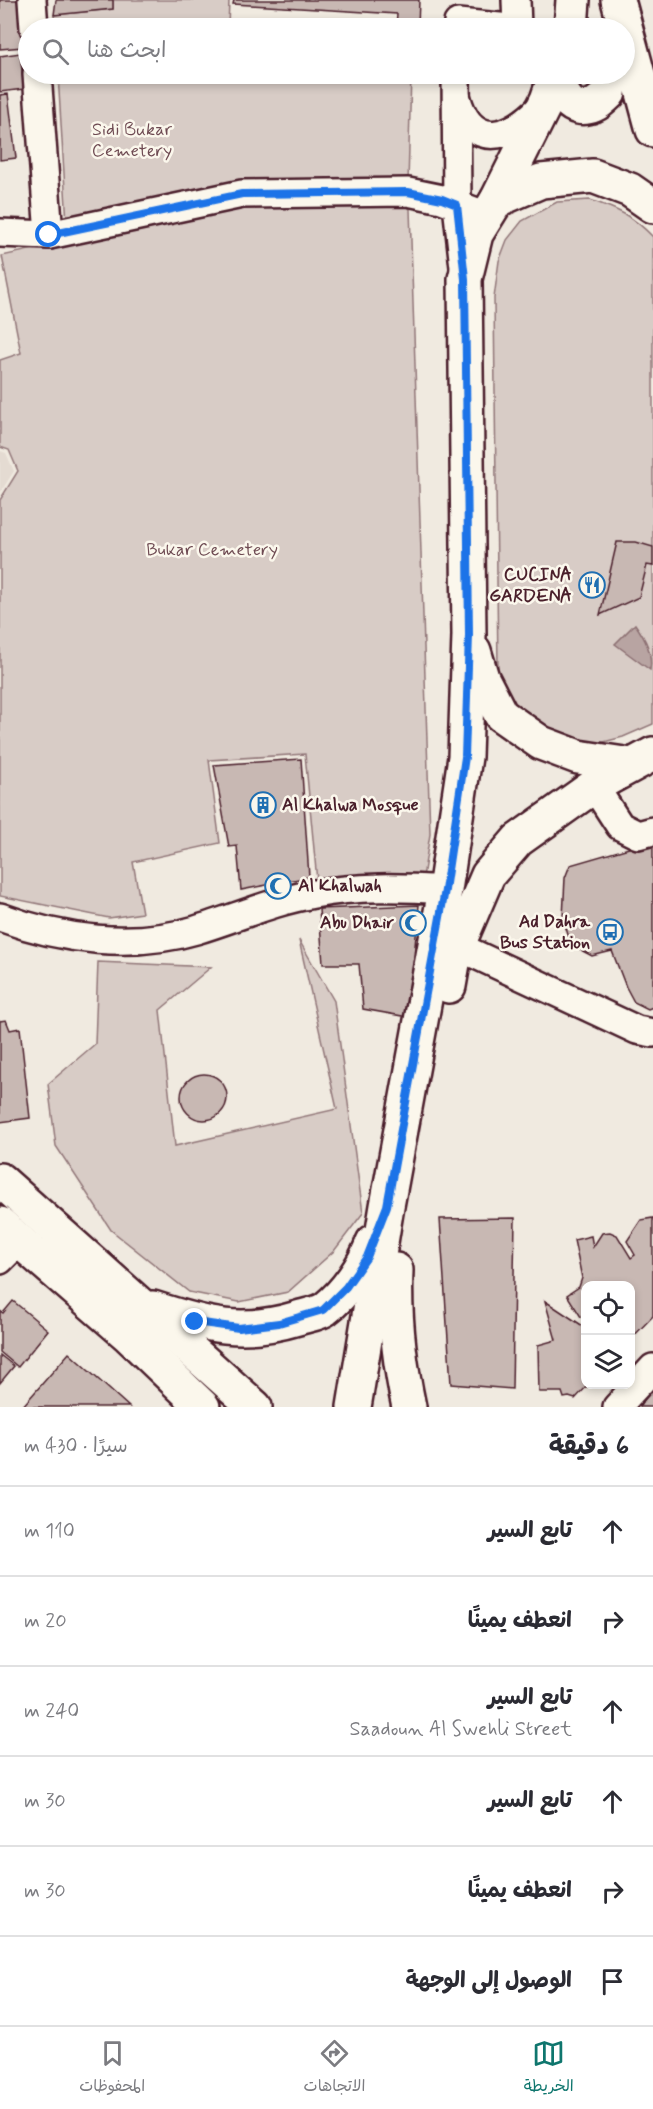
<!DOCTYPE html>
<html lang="ar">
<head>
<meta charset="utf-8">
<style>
  body { margin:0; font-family:Mynerve,"Playpen Sans Arabic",sans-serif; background:#f2f2f3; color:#2b2b33; direction:rtl }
  .controls { position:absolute; right:18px; bottom:18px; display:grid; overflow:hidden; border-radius:12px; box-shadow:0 3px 9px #0003 }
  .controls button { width:54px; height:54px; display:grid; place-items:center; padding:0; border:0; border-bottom:2px solid #e1e1e2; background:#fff; color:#2b2b33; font:30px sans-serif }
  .stop { position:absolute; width:18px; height:18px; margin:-14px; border:4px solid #1a73e8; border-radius:50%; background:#fff }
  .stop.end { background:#1a73e8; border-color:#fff; box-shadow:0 2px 6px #0008 }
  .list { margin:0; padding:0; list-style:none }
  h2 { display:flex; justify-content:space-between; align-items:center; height:78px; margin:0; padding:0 24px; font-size:26px }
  h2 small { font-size:20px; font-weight:400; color:#7c7c81 }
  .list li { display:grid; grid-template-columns:39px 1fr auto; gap:18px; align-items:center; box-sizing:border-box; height:90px; padding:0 24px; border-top:2px solid #e1e1e2 }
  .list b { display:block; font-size:22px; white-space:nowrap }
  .list p { margin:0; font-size:20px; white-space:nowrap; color:#7c7c81 }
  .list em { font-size:20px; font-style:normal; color:#7c7c81 }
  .icon { flex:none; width:33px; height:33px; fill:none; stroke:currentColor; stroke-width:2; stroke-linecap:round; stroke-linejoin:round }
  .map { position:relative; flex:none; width:653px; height:1407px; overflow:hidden; direction:ltr }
  .search { position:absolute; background:#fff; box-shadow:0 3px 9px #0003; left:18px; right:18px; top:18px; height:66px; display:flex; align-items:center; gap:15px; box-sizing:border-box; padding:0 21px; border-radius:33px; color:#7c7c81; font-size:22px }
  .sheet { height:618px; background:#fff }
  nav { display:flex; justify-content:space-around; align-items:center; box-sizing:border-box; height:84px; border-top:2px solid #e1e1e2; background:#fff; font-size:16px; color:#7c7c81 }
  nav a { display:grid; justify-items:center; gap:3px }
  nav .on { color:#0f766e }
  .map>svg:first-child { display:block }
</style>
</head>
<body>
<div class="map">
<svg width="653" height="1407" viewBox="0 0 653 1407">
  <rect width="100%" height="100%" fill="#f0eae0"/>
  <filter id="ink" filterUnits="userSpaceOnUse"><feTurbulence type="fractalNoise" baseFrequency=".0167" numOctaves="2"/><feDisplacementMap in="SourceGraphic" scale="12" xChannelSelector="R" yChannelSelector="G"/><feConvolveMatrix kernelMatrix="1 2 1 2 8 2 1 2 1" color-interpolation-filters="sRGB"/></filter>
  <g filter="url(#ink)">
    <!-- built -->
    <path fill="#e4dbd2" d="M0,451L6,453L14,471L0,493Z"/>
    <!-- green -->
    <g fill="#d8ccc6" stroke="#917678" stroke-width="1.5">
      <path d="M113,0H229L228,27L246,28H55L54,15L113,9Z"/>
      <path d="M58,74H411L408,183L67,223Z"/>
      <path d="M590,200C617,209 633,216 653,237V724L623,737L592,745L569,742L517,710L498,672L494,298L499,261L507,240L522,221L557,202Z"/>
      <path d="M245,202L404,203L410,209L430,834L423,877L317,881L305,754L209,760L220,843L133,862L142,913L109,918L0,896V500L18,471L9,450L0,447V360L21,353L2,256Z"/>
      <path d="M299,940L334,1001L363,1213L334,1251L288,1292L239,1302L189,1292L111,1230L56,1146L48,1084L95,1044L98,962L211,967L160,1010L175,1146L337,1109Z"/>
    </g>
    <!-- water -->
    <path fill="#b8a4a2" stroke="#8c6f72" stroke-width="1.5" d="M635,624C645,638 653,653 650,670L615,644Z"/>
    <!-- building -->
    <g fill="#c8b8b3" stroke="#4a1f2b" stroke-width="1.5">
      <path d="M0,0H18L23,47L0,49Z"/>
      <path d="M56,0H113V9L54,15Z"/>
      <path d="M234,0H419L418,26L396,25L397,14L233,4Z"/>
      <path d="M20,53L24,89L0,92V56Z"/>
      <path d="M8,94L16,158L0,160V95Z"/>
      <path d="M617,542H636L653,547V566L647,565L639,597L600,615Z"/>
      <path d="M301,759L309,877L241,890L237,846L229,847L214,765Z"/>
      <path d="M653,841V1007L648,1009L634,1002L626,987L612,951L592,956L571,945L563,918L565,878L570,865Z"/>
      <path d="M419,905L408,1017L363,1009L359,964H323L319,909Z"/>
      <path d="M6,1020L10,1030L20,1028L30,1118L0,1122V1021Z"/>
      <circle cx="204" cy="1097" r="23"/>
      <path d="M515,1218L512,1389L451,1384L440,1219Z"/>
      <path d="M653,1218V1316L630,1340V1286H586V1316L581,1317L567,1295L579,1287L582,1278L574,1240L591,1236L593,1247L602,1233L610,1232L617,1235L631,1258L635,1255L627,1241L641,1220Z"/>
      <path d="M13,1301L48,1330L18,1367L0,1352V1311L3,1313Z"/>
      <path d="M545,1301L586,1328V1384H589L575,1399L569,1397L564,1398L562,1392H539L538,1345L556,1340Z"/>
      <path d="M69,1353L129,1407H22Z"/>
      <path d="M0,1355L14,1366L0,1383Z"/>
      <path d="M653,1387V1407H640V1406Z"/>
    </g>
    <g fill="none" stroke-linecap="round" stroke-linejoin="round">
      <!-- minor casing -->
      <g stroke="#4a1f2b" stroke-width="32">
        <g id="minor">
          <path d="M32,0L34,28"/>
          <path d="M516,0L517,28"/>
          <path d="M458,23L510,28"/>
          <path d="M37,74L49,235"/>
          <path d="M456,74L457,205L464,267"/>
          <path d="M457,99C472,152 512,138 542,106"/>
          <path d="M0,233L49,235L242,194L408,192L442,199L487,216"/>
          <path d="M594,786L620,826L638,835L653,831"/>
          <path d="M0,917C62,940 132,949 196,930C236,918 273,901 314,894C358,886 401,887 445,890"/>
          <path d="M457,946L637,1030L653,1033"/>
          <path d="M0,1260L19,1241"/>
          <path d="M617,1407L653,1368"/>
        </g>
      </g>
      <!-- major casing -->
      <g stroke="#4a1f2b" stroke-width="38">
        <g id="major">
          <path d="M618,0L653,130"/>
          <path d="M571,28L573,0"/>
          <path d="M557,74C560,93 570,115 594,105C599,103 605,97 609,93L612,74"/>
          <path d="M497,200L541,181L593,176L630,190L653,206"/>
          <path d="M474,651L482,678L501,715L541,743L578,757L631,765"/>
          <path d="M449,986L455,952L488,875L518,840L594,786L653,754"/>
          <path d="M0,1180L255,1407"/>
          <path d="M0,1224L129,1336L203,1407"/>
          <path d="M396,1270C394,1317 399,1361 409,1407"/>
          <path d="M153,1308C208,1326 242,1335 298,1318C306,1315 318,1314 325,1309C346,1293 364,1266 373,1242"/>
          <path d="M354,1407L387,1206L445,890L465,757L469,635L465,279L476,234L497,200L547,100L556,74"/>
        </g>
      </g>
      <!-- minor -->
      <use href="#minor" stroke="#fbf7ec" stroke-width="27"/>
      <!-- major -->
      <use href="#major" stroke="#fbf7ec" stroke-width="33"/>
    </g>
  </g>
  <g fill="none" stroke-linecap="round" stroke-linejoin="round" filter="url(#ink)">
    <!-- route -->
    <path stroke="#1a73e8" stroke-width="8" d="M49,235L242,194L408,192L442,199L457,205L465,279L469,635L465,757L445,890L387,1206L367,1257L346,1287L323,1310L279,1323L239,1328L195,1322"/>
  </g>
  <!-- icons -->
  <defs>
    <g id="restaurant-ring" transform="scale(1.35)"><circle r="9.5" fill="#fbf7ec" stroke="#1f6fb2" stroke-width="1.5"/><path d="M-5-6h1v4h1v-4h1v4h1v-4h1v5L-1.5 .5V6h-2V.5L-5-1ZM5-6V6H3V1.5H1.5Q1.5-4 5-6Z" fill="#1f6fb2"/></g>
    <g id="building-ring" transform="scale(1.35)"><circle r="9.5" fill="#fbf7ec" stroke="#1f6fb2" stroke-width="1.5"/><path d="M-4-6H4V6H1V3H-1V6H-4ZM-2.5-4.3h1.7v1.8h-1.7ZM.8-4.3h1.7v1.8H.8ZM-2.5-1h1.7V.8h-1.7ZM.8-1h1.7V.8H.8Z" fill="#1f6fb2"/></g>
    <g id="mosque-ring" transform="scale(1.35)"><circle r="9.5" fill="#fbf7ec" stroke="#1f6fb2" stroke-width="1.5"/><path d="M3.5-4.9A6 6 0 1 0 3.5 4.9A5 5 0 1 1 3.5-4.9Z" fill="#1f6fb2"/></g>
    <g id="bus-ring" transform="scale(1.35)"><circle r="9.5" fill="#fbf7ec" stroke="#1f6fb2" stroke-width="1.5"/><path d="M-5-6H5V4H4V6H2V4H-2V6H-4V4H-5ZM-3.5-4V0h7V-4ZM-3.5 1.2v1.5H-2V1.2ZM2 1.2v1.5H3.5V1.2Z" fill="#1f6fb2"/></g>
  </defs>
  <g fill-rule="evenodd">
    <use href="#restaurant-ring" x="592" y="585"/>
    <use href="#building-ring" x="263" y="805"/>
    <use href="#mosque-ring" x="278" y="886"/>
    <use href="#mosque-ring" x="413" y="923"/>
    <use href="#bus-ring" x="610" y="932"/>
  </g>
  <g text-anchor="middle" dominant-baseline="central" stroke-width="5" stroke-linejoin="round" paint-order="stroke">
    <!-- park labels -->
    <g font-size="18" fill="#6e4a52" stroke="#fbf7ec">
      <text x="132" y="130">Sidi Bukar<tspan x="132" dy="21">Cemetery</tspan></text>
      <text x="212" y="550">Bukar Cemetery</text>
    </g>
    <!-- poi labels -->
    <g font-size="18" font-weight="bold" fill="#4a1f2b" stroke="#fbf7ec" text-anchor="end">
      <text x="572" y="575">CUCINA<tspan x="572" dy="21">GARDENA</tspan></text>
      <text x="282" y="805" text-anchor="start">Al Khalwa Mosque</text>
      <text x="298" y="886" text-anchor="start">Al Khalwah</text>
      <text x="590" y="922">Ad Dahra<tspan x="590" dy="21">Bus Station</tspan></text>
      <text x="394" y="923">Abu Dhair</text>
    </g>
  </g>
</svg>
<div class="controls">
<button><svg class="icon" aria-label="locate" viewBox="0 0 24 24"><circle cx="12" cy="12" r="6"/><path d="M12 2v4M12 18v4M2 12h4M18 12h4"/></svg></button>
<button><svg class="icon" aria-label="layers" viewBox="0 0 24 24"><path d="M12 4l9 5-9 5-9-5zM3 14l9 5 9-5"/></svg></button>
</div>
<div class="stop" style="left:49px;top:235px"></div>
<div class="stop end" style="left:195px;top:1322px"></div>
<div class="search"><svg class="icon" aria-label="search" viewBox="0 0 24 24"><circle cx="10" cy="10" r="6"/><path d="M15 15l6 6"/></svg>ابحث هنا</div>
</div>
<section class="sheet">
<h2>6 دقيقة<small>سيرًا · 430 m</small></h2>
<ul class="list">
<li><svg class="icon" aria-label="ahead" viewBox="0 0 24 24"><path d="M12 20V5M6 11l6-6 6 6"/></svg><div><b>تابع السير</b></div><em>110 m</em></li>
<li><svg class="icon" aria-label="right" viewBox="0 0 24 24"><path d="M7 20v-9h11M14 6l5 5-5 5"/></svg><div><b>انعطف يمينًا</b></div><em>20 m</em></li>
<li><svg class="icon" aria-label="ahead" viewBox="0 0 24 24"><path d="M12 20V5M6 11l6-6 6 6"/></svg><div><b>تابع السير</b><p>Saadoun Al Swehli Street</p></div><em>240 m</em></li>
<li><svg class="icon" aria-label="ahead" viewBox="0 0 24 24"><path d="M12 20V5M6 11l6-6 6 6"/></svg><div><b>تابع السير</b></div><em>30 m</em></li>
<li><svg class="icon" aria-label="right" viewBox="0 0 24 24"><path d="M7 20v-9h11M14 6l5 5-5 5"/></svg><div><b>انعطف يمينًا</b></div><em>30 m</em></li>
<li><svg class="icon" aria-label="arrive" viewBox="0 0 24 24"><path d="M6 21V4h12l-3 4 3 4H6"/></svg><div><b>الوصول إلى الوجهة</b></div></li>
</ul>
</section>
<nav>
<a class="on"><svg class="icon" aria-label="map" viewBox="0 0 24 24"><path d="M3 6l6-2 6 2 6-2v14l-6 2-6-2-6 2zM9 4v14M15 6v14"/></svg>الخريطة</a>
<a><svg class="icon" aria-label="directions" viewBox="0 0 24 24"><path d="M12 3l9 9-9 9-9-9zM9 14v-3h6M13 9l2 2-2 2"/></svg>الاتجاهات</a>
<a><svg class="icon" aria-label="saved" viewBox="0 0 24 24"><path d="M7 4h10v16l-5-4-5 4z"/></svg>المحفوظات</a>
</nav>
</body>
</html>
